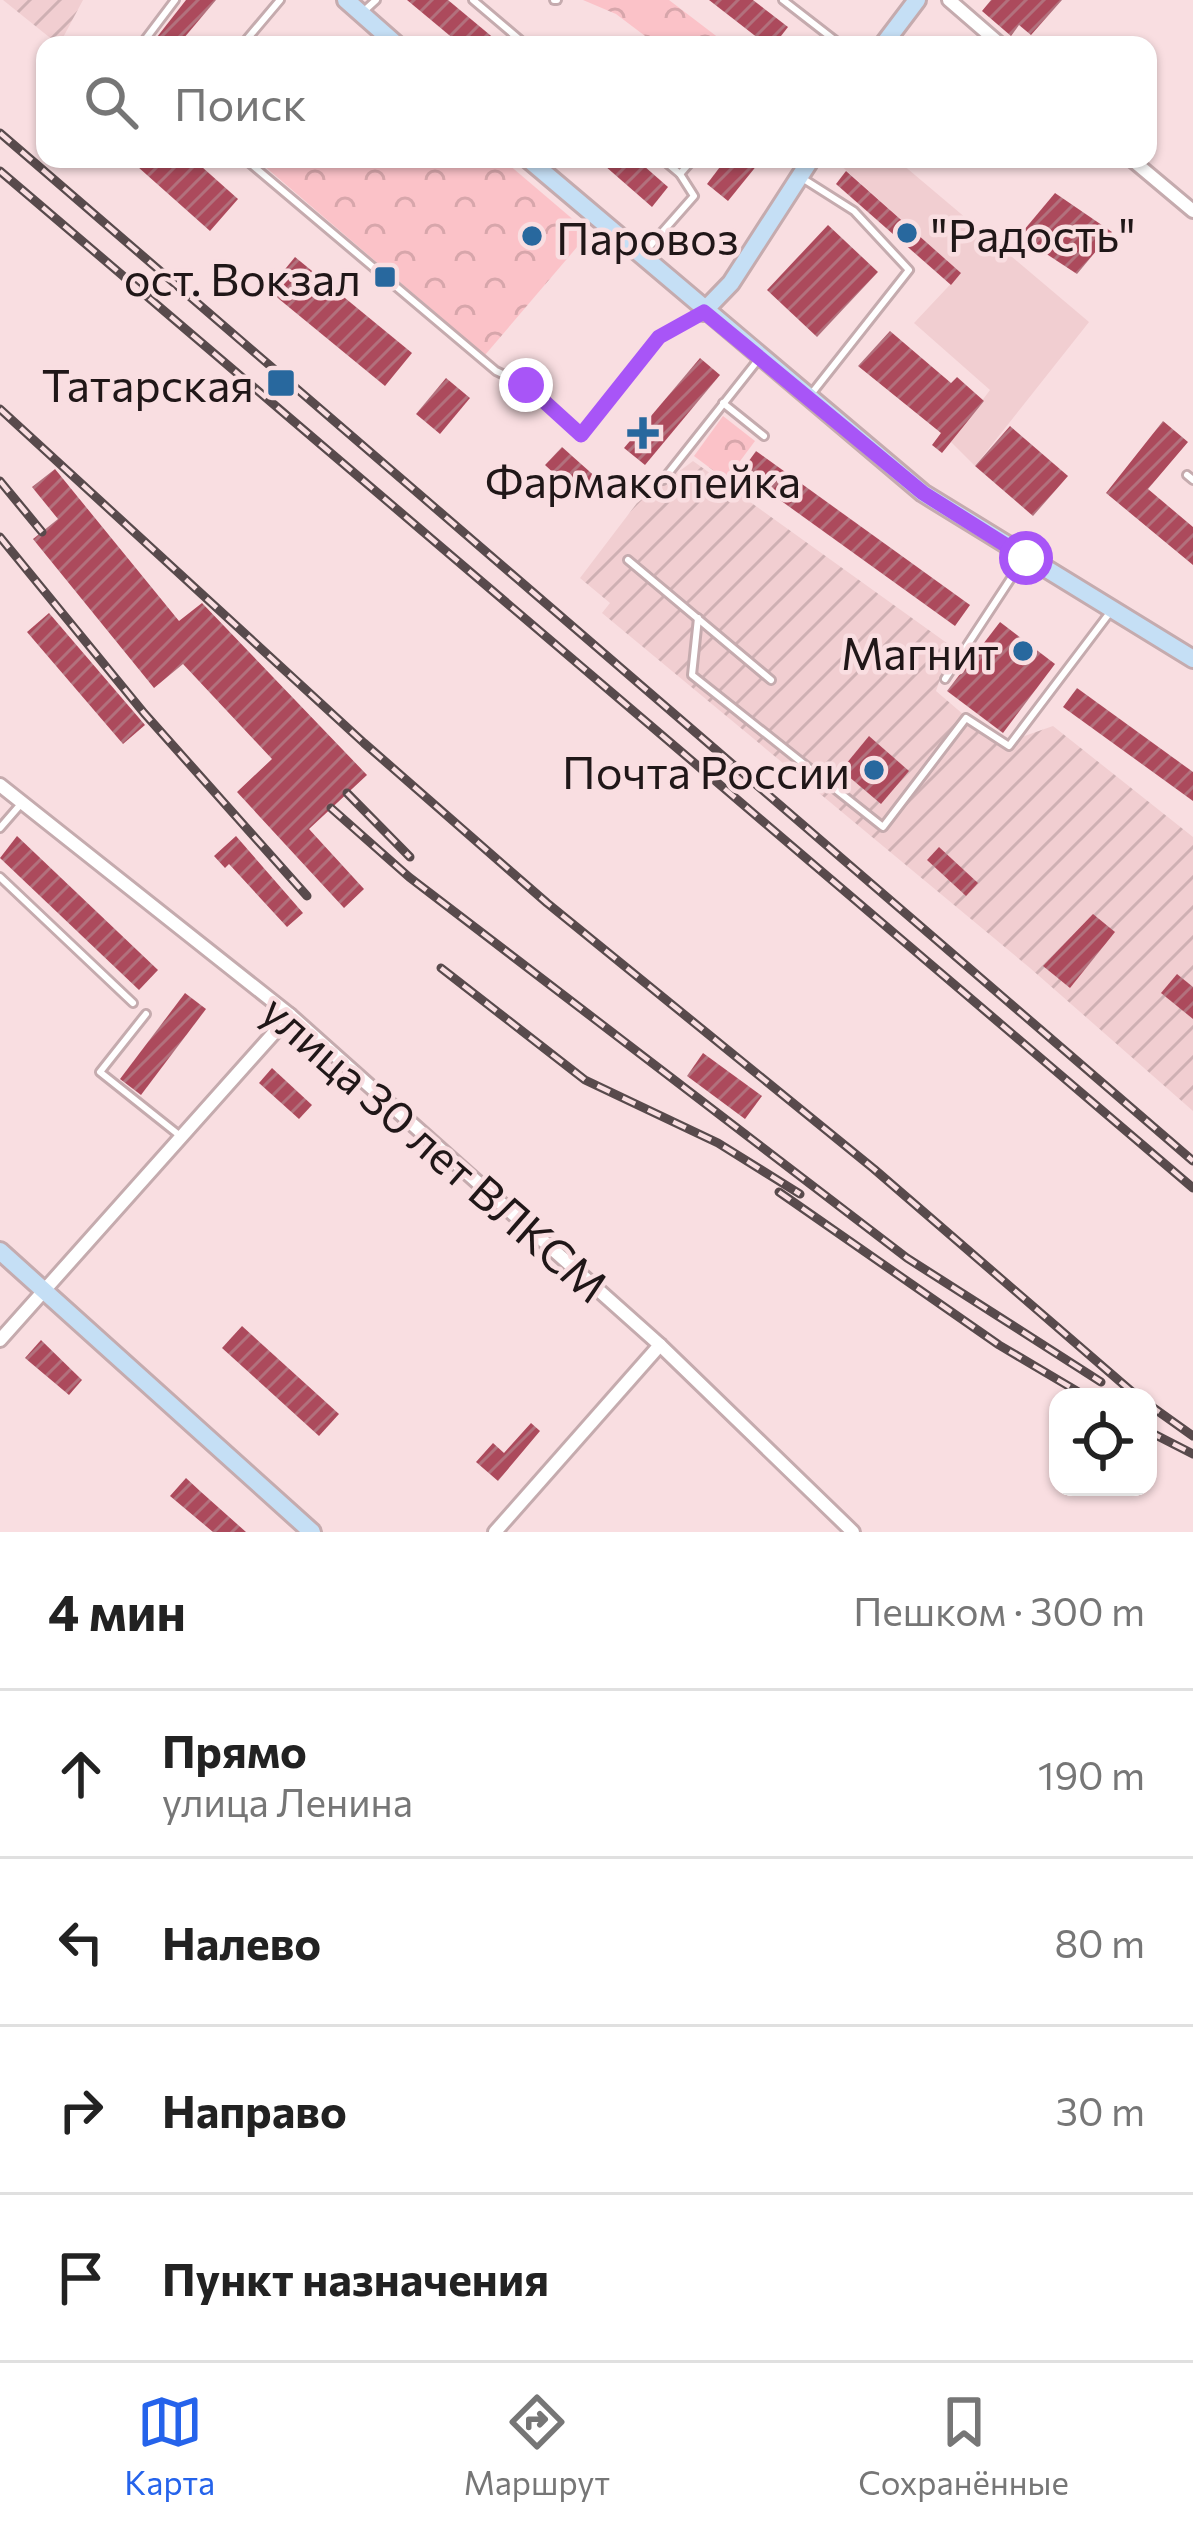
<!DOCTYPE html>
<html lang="ru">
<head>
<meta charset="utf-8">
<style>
  body { margin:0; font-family:Commissioner,sans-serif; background:#f2f2f2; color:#222 }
  .controls { position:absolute; right:36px; bottom:36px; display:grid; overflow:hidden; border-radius:24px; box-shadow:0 3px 9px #0004 }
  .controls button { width:108px; height:108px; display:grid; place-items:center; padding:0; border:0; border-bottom:3px solid #e0e0e0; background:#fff; color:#222; font:60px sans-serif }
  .stop { position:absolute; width:36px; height:36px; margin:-27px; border:9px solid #a855f7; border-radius:50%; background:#fff }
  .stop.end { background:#a855f7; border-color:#fff; box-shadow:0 3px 12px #0008 }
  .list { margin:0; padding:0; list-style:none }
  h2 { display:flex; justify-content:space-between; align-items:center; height:156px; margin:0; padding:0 48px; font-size:51px }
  h2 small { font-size:39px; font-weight:400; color:#767676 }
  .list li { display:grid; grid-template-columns:78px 1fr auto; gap:36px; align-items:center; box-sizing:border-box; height:168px; padding:0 48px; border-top:3px solid #e0e0e0 }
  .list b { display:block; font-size:45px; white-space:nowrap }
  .list p { margin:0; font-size:39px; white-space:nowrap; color:#767676 }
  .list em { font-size:39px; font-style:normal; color:#767676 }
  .icon { flex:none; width:66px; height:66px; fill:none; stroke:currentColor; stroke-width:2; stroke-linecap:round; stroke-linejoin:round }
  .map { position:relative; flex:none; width:1193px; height:1532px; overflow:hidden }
  .search { position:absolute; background:#fff; box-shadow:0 3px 9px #0004; left:36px; right:36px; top:36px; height:132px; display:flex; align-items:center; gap:30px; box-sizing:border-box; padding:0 42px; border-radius:24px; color:#767676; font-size:45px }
  .sheet { height:828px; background:#fff }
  nav { display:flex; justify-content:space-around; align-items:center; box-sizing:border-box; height:168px; border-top:3px solid #e0e0e0; background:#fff; font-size:33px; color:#767676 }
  nav a { display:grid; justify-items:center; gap:6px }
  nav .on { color:#2563eb }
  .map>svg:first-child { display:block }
</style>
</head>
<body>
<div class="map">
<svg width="1193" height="1532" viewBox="0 0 1193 1532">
  <defs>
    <pattern id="industrial-furrows" width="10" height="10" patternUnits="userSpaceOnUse" patternTransform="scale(3)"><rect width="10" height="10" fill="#f1ced1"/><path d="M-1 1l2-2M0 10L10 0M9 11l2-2" fill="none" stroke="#ceb0b3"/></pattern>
    <pattern id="park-crowns" width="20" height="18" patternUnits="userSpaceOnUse" patternTransform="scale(3)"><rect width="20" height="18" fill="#fbc2c8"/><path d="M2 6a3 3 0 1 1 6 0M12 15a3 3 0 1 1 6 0" fill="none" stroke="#d7a6ab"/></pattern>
    <pattern id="building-hatch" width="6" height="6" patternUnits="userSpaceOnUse" patternTransform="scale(3)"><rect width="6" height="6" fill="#ac4a5c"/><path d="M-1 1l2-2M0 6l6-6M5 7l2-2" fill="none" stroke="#b2717d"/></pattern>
  </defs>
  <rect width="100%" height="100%" fill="#f9dee1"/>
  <!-- built -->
  <path fill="#f1ced1" d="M843,159H896L1089,322L975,466L951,442L990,390L914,323L961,273L839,164Z"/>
  <!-- industrial -->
  <g fill="url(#industrial-furrows)">
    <path d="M3,0H83L59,45Z"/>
    <path d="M693,461L951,646L936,691L999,745L1053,726L1193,837V1111L1030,968L602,613L610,603L580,578L637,503Z"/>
  </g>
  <!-- park -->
  <g fill="url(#park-crowns)">
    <path d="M583,0H669L728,45H657L616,14Z"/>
    <path d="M256,159H502L589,233L485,355Z"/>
    <path d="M723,416L755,441L726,480L694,456Z"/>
  </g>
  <!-- building -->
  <g fill="url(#building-hatch)">
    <path d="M186,0H216L178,45H166L157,37Z"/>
    <path d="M407,0H448L502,45H461Z"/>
    <path d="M709,0H753L788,27L774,45H767Z"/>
    <path d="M991,0H1062L1031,35L1019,25L1011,36L982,11Z"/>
    <path d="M129,159H193L238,199L210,231Z"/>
    <path d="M597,159H636L668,187L652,207Z"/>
    <path d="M726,159H762L728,201L707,184Z"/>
    <path d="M846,171L961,273L951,285L836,184Z"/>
    <path d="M1055,193L1112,232L1077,274L1019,236Z"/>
    <path d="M828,225L878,272L817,337L767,290Z"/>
    <path d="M295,257L412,353L385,386L268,290Z"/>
    <path d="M890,331L951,383L957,377L984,401L942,453L932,445L941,433L858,366Z"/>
    <path d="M700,358L720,375L645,465L624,448Z"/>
    <path d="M446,378L470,398L440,434L416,414Z"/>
    <path d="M1163,421L1188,442L1148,489L1193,527V565L1106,493Z"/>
    <path d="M1010,426L1068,476L1033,516L975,466Z"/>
    <path d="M562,447L599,480L582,499L545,465Z"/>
    <path d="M756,451L970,605L955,626L741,472Z"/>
    <path d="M55,469L179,621L202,603L367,775L309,829L364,889L344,908L237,792L272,759L183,664L154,688L33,539L58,519L32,487Z"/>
    <path d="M49,613L145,725L123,744L27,632Z"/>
    <path d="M1000,622L1055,664L1003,733L947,691Z"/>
    <path d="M1077,688L1193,772V801L1063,707Z"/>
    <path d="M869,736L909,771L881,804L841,770Z"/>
    <path d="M17,836L158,970L139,990L0,858Z"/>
    <path d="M236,836L303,913L287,927L229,864L225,868L214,856Z"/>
    <path d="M939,847L978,883L966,896L927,860Z"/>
    <path d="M1093,914L1115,932L1070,988L1043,966Z"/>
    <path d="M1177,974L1193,987V1019L1161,993Z"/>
    <path d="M185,993L206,1009L141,1095L120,1079Z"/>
    <path d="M703,1053L762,1096L745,1119L687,1076Z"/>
    <path d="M272,1068L312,1105L299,1119L259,1083Z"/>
    <path d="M242,1326L339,1414L319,1436L222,1348Z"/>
    <path d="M41,1340L82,1380L69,1395L25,1358Z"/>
    <path d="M531,1423L540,1431L498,1481L476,1462L493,1443L504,1453Z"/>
    <path d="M186,1478L200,1491L246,1532H213L170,1496Z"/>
  </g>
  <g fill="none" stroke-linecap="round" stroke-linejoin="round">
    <!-- lane casing -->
    <g stroke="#c5abae" stroke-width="12">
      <g id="lane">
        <path d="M473,0L526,45"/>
        <path d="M554,0H557"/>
        <path d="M783,0L841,45"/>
        <path d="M364,11L376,0"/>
        <path d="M141,45L175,0"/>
        <path d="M242,45L280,0"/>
        <path d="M245,159L496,371L526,385L581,435L659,337L701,314"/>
        <path d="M662,159L680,174L693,159"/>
        <path d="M802,178L854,211L909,270L812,393"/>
        <path d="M642,255L694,196L680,174"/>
        <path d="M723,403L764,436"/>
        <path d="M1187,475L1193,480"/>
        <path d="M663,480L758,360"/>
        <path d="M628,560L771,680"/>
        <path d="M698,618L692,675L883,827L966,718L1009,746L1111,611"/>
        <path d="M945,679L1023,560"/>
        <path d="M0,828L20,805"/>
        <path d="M0,877L133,1003"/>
        <path d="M146,1014L100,1072L179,1135"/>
      </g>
    </g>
    <!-- street casing -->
    <g stroke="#c5abae" stroke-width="18">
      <g id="street">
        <path d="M949,0L1001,45"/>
        <path d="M1131,159L1193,211"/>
        <path d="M0,785L290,1015L660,1345L853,1532"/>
        <path d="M0,1340L290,1015"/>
        <path d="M495,1532L660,1345"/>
      </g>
    </g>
    <!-- secondary casing -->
    <g stroke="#c5abae" stroke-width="22">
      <g id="secondary">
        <path d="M346,0L397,45"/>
        <path d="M883,45L917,0"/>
        <path d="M528,159L923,493L1193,659"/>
        <path d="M703,312L731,283L811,159"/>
        <path d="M0,1251L312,1532"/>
      </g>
    </g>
    <!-- lane -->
    <use href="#lane" stroke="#fff" stroke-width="6"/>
    <!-- street -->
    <use href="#street" stroke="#fff" stroke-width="12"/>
    <!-- secondary -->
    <use href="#secondary" stroke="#c5dff5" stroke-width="16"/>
    <!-- rail casing -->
    <g stroke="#584a4c" stroke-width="9">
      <g id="rail">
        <path d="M0,133L1193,1161"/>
        <path d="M0,171L1193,1188"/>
        <path d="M0,409L364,743L547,903L874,1169L1138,1397"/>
        <path d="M0,481L42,532"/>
        <path d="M0,537L144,713L307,896"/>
        <path d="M347,793L410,857"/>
        <path d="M331,808L409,877L907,1258L1101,1382"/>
        <path d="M441,968L585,1080L718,1143L800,1194"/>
        <path d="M779,1192L999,1345L1087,1397"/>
        <path d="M1148,1404L1193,1436"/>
        <path d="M1148,1431L1193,1454"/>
      </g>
    </g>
    <!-- rail -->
    <use href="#rail" stroke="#f9dee1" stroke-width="4.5" stroke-dasharray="14" stroke-linecap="butt"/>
  </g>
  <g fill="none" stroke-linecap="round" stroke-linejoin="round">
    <!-- route -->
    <path stroke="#a855f7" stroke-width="15" d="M526,385L581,435L659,337L704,312L923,493L1026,558"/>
  </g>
  <!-- markers -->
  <g fill="#28689e" stroke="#f9dee1" stroke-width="4.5">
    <circle cx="907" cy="233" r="12"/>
    <circle cx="532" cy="236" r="12"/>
    <rect x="373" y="265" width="24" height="24" rx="6"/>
    <rect x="266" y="368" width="30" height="30" rx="6"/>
    <path d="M637 415h12v12h12v12h-12v12h-12v-12h-12v-12h12z"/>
    <circle cx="1023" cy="651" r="12"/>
    <circle cx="874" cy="770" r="12"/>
  </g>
  <g text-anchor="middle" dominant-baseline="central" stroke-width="9" stroke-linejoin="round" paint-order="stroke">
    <!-- poi labels -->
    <g font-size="45" fill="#201718" stroke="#f9dee1" text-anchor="end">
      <text x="931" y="233" text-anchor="start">"Радость"</text>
      <text x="556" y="236" text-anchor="start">Паровоз</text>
      <text x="361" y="277">ост. Вокзал</text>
      <text x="254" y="383">Татарская</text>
      <text x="643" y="479" text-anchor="middle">Фармакопейка</text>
      <text x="999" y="651">Магнит</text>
      <text x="850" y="770">Почта России</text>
    </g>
    <!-- street labels -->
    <g font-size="45" fill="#201718" stroke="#f9dee1">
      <text transform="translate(436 1147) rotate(41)">улица 30 лет ВЛКСМ</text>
    </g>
  </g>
</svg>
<div class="controls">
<button><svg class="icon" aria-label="locate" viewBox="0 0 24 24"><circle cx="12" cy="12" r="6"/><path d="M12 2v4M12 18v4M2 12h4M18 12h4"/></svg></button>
</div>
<div class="stop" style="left:1026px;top:558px"></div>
<div class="stop end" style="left:526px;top:385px"></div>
<div class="search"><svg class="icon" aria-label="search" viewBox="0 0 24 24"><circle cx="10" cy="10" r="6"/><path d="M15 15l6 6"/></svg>Поиск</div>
</div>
<section class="sheet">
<h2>4 мин<small>Пешком · 300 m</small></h2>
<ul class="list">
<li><svg class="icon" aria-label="ahead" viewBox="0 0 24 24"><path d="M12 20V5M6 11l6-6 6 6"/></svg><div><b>Прямо</b><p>улица Ленина</p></div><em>190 m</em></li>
<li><svg class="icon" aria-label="left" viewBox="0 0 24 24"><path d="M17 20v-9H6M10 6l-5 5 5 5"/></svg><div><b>Налево</b></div><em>80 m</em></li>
<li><svg class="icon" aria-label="right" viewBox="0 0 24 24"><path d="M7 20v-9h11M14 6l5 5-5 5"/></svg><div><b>Направо</b></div><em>30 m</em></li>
<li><svg class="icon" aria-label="arrive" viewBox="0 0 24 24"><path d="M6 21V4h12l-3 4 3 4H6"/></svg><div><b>Пункт назначения</b></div></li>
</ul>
</section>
<nav>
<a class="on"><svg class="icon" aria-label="map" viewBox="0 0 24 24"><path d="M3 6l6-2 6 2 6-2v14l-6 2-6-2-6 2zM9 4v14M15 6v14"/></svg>Карта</a>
<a><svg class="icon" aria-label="directions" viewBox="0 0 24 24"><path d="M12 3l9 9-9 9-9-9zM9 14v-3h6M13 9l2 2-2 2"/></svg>Маршрут</a>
<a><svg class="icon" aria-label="saved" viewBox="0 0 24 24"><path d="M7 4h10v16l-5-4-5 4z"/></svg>Сохранённые</a>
</nav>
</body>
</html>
